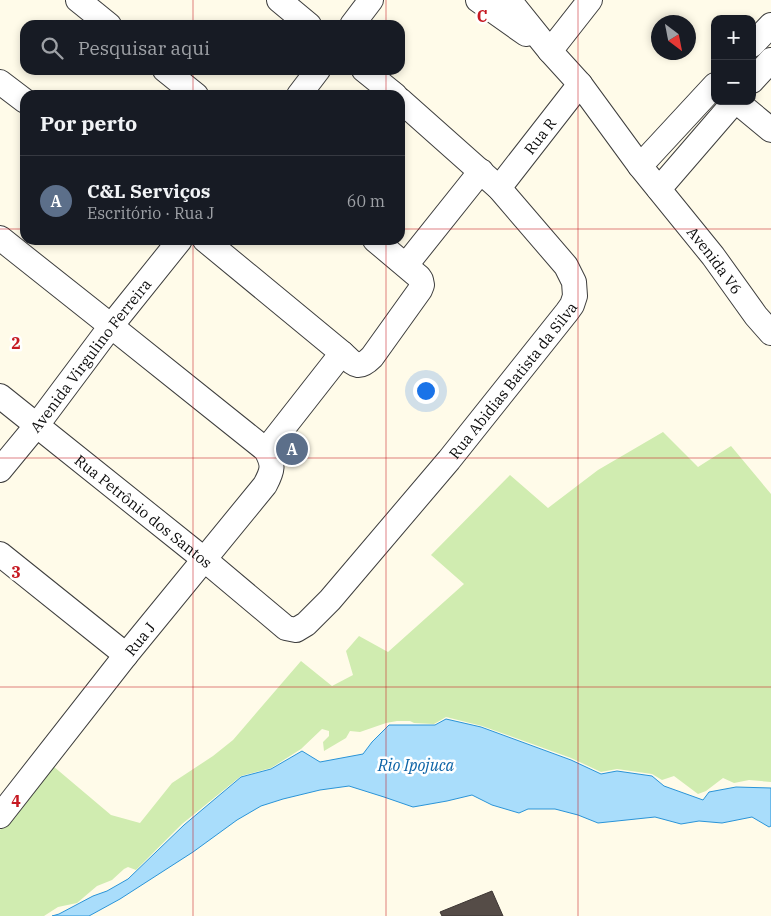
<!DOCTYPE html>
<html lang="pt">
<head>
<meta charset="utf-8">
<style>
  body { margin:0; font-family:"IBM Plex Serif",serif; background:#20242c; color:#f1f3f6 }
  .controls { position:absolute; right:15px; top:15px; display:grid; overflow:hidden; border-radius:10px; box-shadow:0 2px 8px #0003 }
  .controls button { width:45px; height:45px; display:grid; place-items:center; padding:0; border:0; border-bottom:1px solid #363941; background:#171b24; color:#f1f3f6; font:25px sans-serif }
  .compass { position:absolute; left:651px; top:15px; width:45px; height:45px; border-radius:50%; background:#171b24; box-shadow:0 2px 8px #0003; rotate:148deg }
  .you { position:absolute; left:425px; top:390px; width:18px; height:18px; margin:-12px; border:4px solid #fff; border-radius:50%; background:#1a73e8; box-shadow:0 0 0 8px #1a73e833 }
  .badge { display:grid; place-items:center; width:32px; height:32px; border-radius:50%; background:#2563eb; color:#fff; font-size:16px; font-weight:700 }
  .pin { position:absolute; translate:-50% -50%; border:2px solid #fff; box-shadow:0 1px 5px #0006 }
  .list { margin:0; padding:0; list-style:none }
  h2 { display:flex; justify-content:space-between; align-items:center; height:65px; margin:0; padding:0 20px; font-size:21px }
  h2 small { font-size:16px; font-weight:400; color:#9ea1a6 }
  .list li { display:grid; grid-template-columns:32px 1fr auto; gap:15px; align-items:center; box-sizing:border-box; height:90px; padding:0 20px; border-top:1px solid #363941 }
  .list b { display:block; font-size:19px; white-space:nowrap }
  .list p { margin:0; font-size:16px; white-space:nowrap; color:#9ea1a6 }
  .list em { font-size:16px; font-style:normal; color:#9ea1a6 }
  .icon { flex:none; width:28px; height:28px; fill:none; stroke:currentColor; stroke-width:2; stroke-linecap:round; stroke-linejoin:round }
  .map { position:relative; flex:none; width:771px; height:916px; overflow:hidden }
  .search { position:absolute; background:#171b24; box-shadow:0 2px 8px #0003; left:20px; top:20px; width:385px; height:55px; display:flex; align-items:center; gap:12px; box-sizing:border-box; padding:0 18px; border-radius:15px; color:#9ea1a6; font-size:19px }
  .panel { position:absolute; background:#171b24; box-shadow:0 2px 8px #0003; left:20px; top:90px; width:385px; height:155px; border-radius:15px }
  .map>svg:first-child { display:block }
</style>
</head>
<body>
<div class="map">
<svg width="771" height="916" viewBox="0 0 771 916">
  <rect width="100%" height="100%" fill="#fffbe9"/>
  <!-- green -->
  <path fill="#d0ecb0" d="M663,432L698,467L731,446L771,494V782L749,780L734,783L723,778L706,791L698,794L674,776L662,780L652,774L617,769L601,772L571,758L482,726L446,717L434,724L414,723L410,721H397L386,723L360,732L350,731L346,738L324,751L323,742L329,736V731L322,729L301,749L271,768L241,776L182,824L136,870L128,867L124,869L112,880L97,886L77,903L58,907L44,916H0V830L53,766L111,815L140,823L172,783L213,756L233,740L301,661L332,686L353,675L346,651L359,636L388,652L464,584L431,555L510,475L548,508L598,470Z"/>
  <!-- water -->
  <path fill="#a9ddfb" stroke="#2a94d8" d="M446,719L481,727L571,760L601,774L617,771L652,776L664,786L703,800L709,792L736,787L771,788V826L769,827L752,817L722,823L699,821L681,824L655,817L598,823L578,815L555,809H528L519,813L492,805L472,795L447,801L413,807L384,797L349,786L320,790L283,799L261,806L237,820L193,852L120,899L89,916H52L59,914L93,896L107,891L128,879L184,825L241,777L271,769L302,751L320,762L363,754L372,742L389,725H435Z"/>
  <!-- building -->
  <path fill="#554c47" stroke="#3c3532" d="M492,891L503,916H442L440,912Z"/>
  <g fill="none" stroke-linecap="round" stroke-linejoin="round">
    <!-- minor casing -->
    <g stroke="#3e3e3e" stroke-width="26">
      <g id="minor">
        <path d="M78,0L109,25"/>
        <path d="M279,0L309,25"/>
        <path d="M478,0L526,34"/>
        <path id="s1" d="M509,0L550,51L580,84L640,166L713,256L756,316L771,333"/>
        <path d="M352,25L371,0"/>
        <path d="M752,45L771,25"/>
        <path d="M550,51L590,0"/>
        <path d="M165,70L196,95"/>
        <path d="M364,70L395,95"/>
        <path d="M752,81L771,60"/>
        <path d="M0,82L25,101"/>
        <path d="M299,95L318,70"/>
        <path d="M736,101L771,130"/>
        <path d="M640,166L715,85"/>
        <path id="s2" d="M499,188L580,84"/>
        <path d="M659,189L735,101"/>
        <path d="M0,238L111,326L266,450C274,465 273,470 265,485L126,655L0,816"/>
        <path d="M205,240L342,353C355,365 358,371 372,357L420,290L422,285L421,280L419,277L375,240"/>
        <path d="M406,265L481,171"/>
        <path id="s3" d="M0,396L205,560L286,628L296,630L306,624L330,600L449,460L567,312L572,305L575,296L574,282L566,266L499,188L400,100"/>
        <path d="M266,450L342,353"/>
        <path id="s4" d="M0,470L37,425L111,326L180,240"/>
        <path d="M0,554L126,655"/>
      </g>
    </g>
    <!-- minor -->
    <use href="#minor" stroke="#fff" stroke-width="24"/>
  </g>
  <!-- grid -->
  <path fill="none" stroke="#c61922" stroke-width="1" stroke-opacity="0.55" d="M193,0V25M386,0V25M578,0V916M193,70V95M386,70V95M0,229H25M400,229H771M193,240V916M386,240V916M0,458H771M0,687H771"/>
  <g text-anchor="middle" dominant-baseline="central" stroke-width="5" stroke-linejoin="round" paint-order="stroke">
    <!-- street labels -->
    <g font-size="15" fill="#0b0b0b" stroke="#fff">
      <text stroke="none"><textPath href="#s2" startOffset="66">Rua R</textPath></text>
      <text stroke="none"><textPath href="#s1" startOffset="332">Avenida V6</textPath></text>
      <text stroke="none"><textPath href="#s4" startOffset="146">Avenida Virgulino Ferreira</textPath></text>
      <text stroke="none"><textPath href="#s3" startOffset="710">Rua Abidias Batista da Silva</textPath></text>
      <text stroke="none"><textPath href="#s3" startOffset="184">Rua Petrônio dos Santos</textPath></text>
      <text transform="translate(140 639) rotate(-51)">Rua J</text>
    </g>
    <!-- water labels -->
    <g font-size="16" font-style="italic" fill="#0c63a6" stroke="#fff">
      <text x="416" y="765">Rio Ipojuca</text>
    </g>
  </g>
  <g font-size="16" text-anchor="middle" font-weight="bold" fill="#c61922" stroke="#fff" stroke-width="5" stroke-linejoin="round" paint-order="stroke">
    <text x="482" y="22">C</text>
    <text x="16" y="349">2</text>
    <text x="16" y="578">3</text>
    <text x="16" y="807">4</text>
  </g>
</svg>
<div class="controls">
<button>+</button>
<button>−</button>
</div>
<svg class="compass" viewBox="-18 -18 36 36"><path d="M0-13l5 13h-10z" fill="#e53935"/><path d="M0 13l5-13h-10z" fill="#9ea1a6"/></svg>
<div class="you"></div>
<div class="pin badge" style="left:292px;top:449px;background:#5c6f8a">A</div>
<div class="search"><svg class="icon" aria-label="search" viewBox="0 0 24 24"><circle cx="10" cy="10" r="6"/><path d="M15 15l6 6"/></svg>Pesquisar aqui</div>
<section class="panel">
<h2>Por perto<small></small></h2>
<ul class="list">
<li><span class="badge" style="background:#5c6f8a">A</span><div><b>C&amp;L Serviços</b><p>Escritório · Rua J</p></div><em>60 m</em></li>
</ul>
</section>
</div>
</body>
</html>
